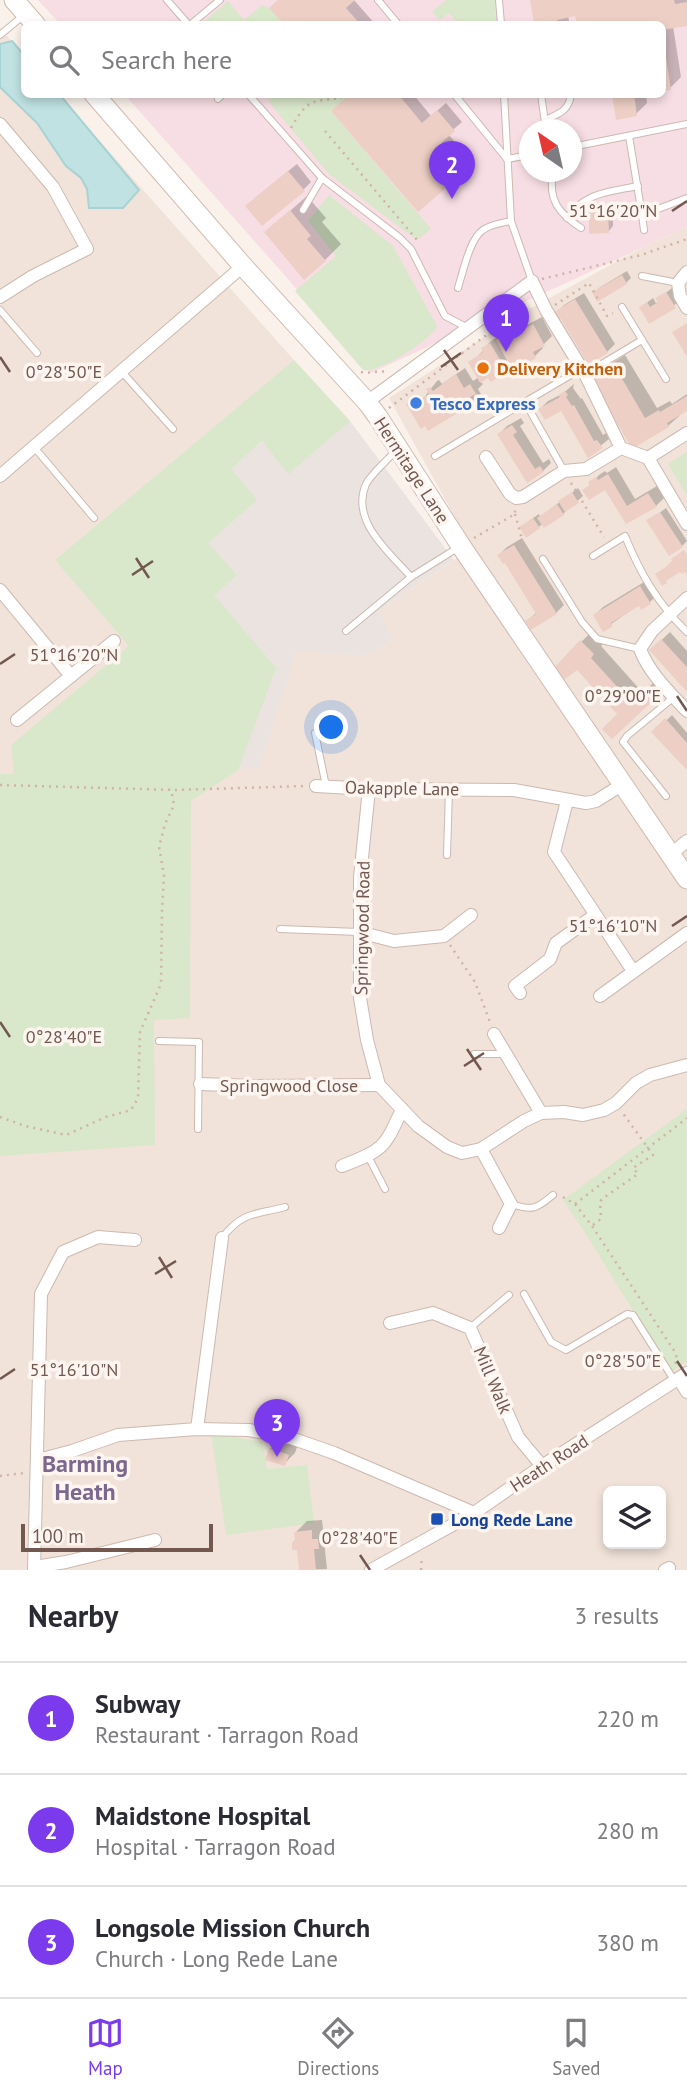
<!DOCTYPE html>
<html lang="en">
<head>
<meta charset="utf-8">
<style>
  body { margin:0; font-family:"PT Sans",sans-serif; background:#f2f2f3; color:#2b2b33 }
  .controls { position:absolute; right:21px; bottom:21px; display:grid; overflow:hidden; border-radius:10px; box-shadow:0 4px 10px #0003 }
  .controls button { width:63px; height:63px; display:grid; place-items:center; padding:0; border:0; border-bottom:2px solid #e1e1e2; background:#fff; color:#2b2b33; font:35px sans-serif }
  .compass { position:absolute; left:519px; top:119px; width:63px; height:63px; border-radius:50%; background:#fff; box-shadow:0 4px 10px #0003; rotate:326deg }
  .scale { position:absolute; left:21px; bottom:18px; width:192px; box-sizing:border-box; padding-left:7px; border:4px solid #735850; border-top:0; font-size:19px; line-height:24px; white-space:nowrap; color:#735850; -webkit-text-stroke:5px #fdf6f0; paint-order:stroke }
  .you { position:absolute; left:332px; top:728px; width:24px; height:24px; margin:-18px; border:5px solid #fff; border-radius:50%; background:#1a73e8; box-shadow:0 0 0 10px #1a73e833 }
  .badge { display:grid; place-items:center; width:46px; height:46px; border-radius:50%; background:#7c3aed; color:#fff; font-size:23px; font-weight:700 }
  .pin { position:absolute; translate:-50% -58px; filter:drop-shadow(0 2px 4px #0008) }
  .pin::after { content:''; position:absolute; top:37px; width:24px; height:21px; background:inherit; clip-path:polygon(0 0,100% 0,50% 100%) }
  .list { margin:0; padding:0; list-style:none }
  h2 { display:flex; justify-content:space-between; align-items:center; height:91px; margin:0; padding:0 28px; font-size:30px }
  h2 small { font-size:23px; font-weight:400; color:#7c7c81 }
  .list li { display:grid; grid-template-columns:46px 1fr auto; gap:21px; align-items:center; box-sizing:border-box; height:112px; padding:0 28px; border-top:2px solid #e1e1e2 }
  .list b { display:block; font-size:26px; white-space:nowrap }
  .list p { margin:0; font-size:23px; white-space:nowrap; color:#7c7c81 }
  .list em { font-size:23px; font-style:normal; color:#7c7c81 }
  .icon { flex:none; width:38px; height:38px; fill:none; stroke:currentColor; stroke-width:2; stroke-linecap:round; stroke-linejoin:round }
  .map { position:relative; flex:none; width:687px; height:1570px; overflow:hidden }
  .search { position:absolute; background:#fff; box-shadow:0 4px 10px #0003; left:21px; right:21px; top:21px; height:77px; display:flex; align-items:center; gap:18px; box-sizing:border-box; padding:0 24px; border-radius:10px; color:#7c7c81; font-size:26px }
  .sheet { height:427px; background:#fff }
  nav { display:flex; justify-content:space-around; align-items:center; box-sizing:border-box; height:98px; border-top:2px solid #e1e1e2; background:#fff; font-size:19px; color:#7c7c81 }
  nav a { display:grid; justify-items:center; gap:4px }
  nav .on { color:#7c3aed }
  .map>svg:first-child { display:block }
</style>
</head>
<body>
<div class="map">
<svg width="687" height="1570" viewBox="0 0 687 1570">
  <rect width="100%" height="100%" fill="#faf2ea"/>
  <!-- residential -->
  <path fill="#f1e3d9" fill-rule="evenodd" d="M0,28L24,55V94L59,95L294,360L55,560L260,766L296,650L366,656L394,639L379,611L472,548L389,398L520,314L638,250L687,227V1570H0ZM608,1491H661V1544H608Z"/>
  <!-- industrial -->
  <path fill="#eae3df" d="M294,360L350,421L454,560L379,611L394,639L366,656L296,651L260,767L238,770L55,560Z"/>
  <!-- medical -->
  <path fill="#f7dee4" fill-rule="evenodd" d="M38,0H687V227L371,373L125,95L662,94V24H60ZM530,130H572V172H530Z"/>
  <!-- green -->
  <g fill="#d9e7ca">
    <path d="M446,0H495L496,24H459L449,13L440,20L432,12Z"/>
    <path d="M228,1L244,20L262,5L269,8L284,24H204L202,23Z"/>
    <path d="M267,95H350L331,111L431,229L417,240L329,174L272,106Z"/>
    <path d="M329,195L393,246L437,326C431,340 378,374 363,370L295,291L336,256L308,221Z"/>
    <path d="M294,360L350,421L288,474L262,440L231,469L257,500L208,543L237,575L214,595L276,668L238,770L191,801L190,1018L154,1020L155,1145L0,1156V774H14L11,745L129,646L55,560Z"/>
    <path d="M687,452V495L668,464Z"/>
    <path d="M687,1109V1361L671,1372L584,1231L563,1200Z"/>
    <path d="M211,1433L262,1442L267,1469L307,1465L314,1523L226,1535Z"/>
  </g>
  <!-- water -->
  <path fill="#c0e2e2" stroke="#a8d2d3" stroke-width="2" d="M12,41L24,55V94L60,95L139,190L123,208H89L87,189L81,178L66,166L37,123L0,87V44Z"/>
  <!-- shadow -->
  <g fill="#0003">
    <path d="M279,0H354L375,24H286L271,8Z"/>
    <path d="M532,0H687V24L673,26L681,77L670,88L662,90V24H579L576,14L568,16L569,21L567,24H535Z"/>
    <path d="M351,94H413L431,116L446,103L462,122L448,134L472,162L465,170Z"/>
    <path d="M614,94H646L647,103L636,114Z"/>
    <path d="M297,164L311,182L303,190L255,198Z"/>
    <path d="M307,196L326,218L322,222L341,244L325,260L266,232Z"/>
    <path d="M613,206V226L608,232L591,212L596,207Z"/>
    <path d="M627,271L631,278L626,283L594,293L599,288Z"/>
    <path d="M672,288L680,301L650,322L641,307L653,298L656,303L659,301L658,299Z"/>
    <path d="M584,293L615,344L607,352L587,364L588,360L561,317L556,313L564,305Z"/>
    <path d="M542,317L552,336L542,346L543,348L535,356L524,362L523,360L511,364L502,373L489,376L480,381L483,384L478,389L481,394L473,402H410L419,396L422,400L437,381L439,380L442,384L465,368L473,381L479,377L471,362L484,350L483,349L491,341L499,336L500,338L515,324L524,319L527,325Z"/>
    <path d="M625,355L657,408L670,401L672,404L687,394V409L668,426L633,446L593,378L604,368Z"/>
    <path d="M574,384L573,388L581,399L582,398L603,435L606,433L609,439L589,455L561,408L540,409L548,401L562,394Z"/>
    <path d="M521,418L524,423L520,426L543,463L549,459L551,463L543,471L528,481L499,434L507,426Z"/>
    <path d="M616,467L635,499L657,486L664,498L656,506L626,522L605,488L585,490L599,475L605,471L607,473Z"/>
    <path d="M578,488L583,496L563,514L545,525L543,523L539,527L526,523L539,514L540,517Z"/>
    <path d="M666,508L687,541L682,546L649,521Z"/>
    <path d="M522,538L564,605L556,613L527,621L537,612L506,561L499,555L507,547Z"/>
    <path d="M649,579L658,594L650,602L640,604L604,629L595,615L603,607Z"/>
    <path d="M592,631L604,643L601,646L643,693L659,677L667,684L613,737L620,714L577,668L555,669Z"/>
    <path d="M670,632L687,651V689L651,650Z"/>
    <path d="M672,715L687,733V767L654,732Z"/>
    <path d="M281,1439L298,1444L295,1453L284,1464L270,1449Z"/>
    <path d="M322,1520L323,1529H329V1536L324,1541L327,1569L301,1570L299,1548L293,1542L297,1539L296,1532L307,1521Z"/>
  </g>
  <!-- building -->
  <g fill="#edcfc5">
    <path d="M278,0H355L346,8L360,24H284L269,8Z"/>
    <path d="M530,0H674L675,4L687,2V26L662,30V24H577L575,16L557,20V24H534Z"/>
    <path d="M662,45H664L671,90L662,91Z"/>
    <path d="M350,94H398L422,123L437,110L455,131L441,143L466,171L418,212L331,111Z"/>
    <path d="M612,94H634L637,116L616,120Z"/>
    <path d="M288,171L305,191L262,226L245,206Z"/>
    <path d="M290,210L311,236L307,239L326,261L304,280L264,232Z"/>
    <path d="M589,211H608L609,233L589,234Z"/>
    <path d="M622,275L627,284L597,302L592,292Z"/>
    <path d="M666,292L676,308L649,324L639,307L647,302L650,307L658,302L655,298Z"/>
    <path d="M575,299L608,353L587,366L584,362L586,361L561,319L559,320L554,312Z"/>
    <path d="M687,323V357L672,332Z"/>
    <path d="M533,324L545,346L533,352L536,358L523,365L522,362L511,368L496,340L506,334L505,332L515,326L519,332Z"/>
    <path d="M490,343L505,368L501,370L503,374L491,382L488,378L480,383L468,362L483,352L481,348Z"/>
    <path d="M614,365L645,418L659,410L660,412L687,396V411L667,423L669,427L632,449L591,378Z"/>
    <path d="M456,374L464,388L470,384L476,394L470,397L474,403L428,431L425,426L421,429L406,404L417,397L419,400L429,394L426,389L430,387L433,391Z"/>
    <path d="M565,391L568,395L566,397L572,406L574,405L594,441L597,440L603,448L588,458L561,411L545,420L538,409L560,397L558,395Z"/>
    <path d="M512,425L517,432L513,435L535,469L540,466L544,472L527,483L497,434Z"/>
    <path d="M608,474L627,506L648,493L657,507L626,524L605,490L589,500L582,490L590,485L588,482L596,477L598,480Z"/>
    <path d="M572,492L579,503L565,512L558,501Z"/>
    <path d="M557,504L564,515L544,528L537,518Z"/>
    <path d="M660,512L683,547L669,556L646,520Z"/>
    <path d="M533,518L540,528L526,538L519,527Z"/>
    <path d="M514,545L557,614L531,630L525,621L536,614L505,563L503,564L497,555Z"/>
    <path d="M684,550L687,555V576L685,572L682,574L680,572L666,581L667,583L662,586L655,574L666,567L672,561L671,559Z"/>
    <path d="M640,586L651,604L641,610L639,606L611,623L613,626L603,632L593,615Z"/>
    <path d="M661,639L687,667V692L649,650Z"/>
    <path d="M580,640L594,654L591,658L631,702L647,687L658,696L612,739L602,729L617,714L577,670L564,680L553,669Z"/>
    <path d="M665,718L687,743V770L651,732Z"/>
    <path d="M269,1448L289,1455L285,1466L265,1460Z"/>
    <path d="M312,1530V1539H318L319,1549H314L316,1570H299L297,1550H292V1542L295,1541L294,1532Z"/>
  </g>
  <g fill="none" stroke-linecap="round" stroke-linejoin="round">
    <!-- lane casing -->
    <g stroke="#ccb9b1" stroke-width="8">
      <g id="lane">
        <path d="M167,0L188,24"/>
        <path d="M378,0L398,24"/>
        <path d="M499,0L501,24"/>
        <path d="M191,24L220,0"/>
        <path d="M0,35L23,16"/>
        <path d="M248,94L322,178L400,238L411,249L445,316L468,328"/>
        <path d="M454,94L507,159L530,155"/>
        <path d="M504,94L511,221L532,281"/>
        <path d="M541,94L546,130"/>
        <path d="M218,99L223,94"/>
        <path d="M545,120C559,114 569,111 571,94"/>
        <path d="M629,136L642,215L687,198"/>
        <path d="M572,147L687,124"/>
        <path d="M553,172C548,200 558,213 581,228"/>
        <path d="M303,210L322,178"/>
        <path d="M642,215L644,230"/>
        <path d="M567,218C586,192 608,192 638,186"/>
        <path d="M642,276L678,283"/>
        <path d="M458,288C463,272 470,238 483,230C491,224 502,223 511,221"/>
        <path d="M622,307L666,379"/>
        <path d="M0,310L37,353"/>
        <path d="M122,372L173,429"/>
        <path d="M585,374L642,340"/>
        <path d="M34,447L94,518"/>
        <path d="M395,451C388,460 371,474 366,484C350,521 389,552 411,577"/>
        <path d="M435,456L525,402"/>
        <path d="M564,471L525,402L581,369"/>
        <path d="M593,556L625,536C640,573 658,604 687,632"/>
        <path d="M543,559L582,622L597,639L640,649"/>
        <path d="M346,631L411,577L459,547"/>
        <path d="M315,733L326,786"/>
        <path d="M666,796L623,742L627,736L674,697"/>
        <path d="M447,855L449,789"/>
        <path d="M280,929L359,932"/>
        <path d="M159,1041L199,1042L198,1129"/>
        <path d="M474,1054H505"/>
        <path d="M368,1156L385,1189"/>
        <path d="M511,1204C533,1211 536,1209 553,1195"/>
        <path d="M222,1238C243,1211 255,1215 285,1207"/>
        <path d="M524,1294L551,1342L566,1350L627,1314L633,1315L674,1380"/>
        <path d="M470,1328L509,1295"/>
      </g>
    </g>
    <!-- street casing -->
    <g stroke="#ccb9b1" stroke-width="14">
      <g id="street">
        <path d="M0,124L53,187L87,249L33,276L0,297"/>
        <path d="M687,272L678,283L680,296L687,308"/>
        <path d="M367,402L532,281L546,310L585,374L621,448L648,458L687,524"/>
        <path d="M486,457L510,494L516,498L523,497L564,471L586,469L621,448"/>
        <path d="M648,458L687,433"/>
        <path d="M0,476L243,266"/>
        <path d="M0,590L71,676"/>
        <path d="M687,598L652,631L640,649C649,673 670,693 687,711"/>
        <path d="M17,720L114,641"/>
        <path d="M316,786L369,789L514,790L586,803L596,801L623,784"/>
        <path d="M369,789L360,877V998L367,1040L379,1085L418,1126L447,1147L462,1153L481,1149L524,1121L541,1113L564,1112L583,1115L604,1110L616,1103L636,1083L650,1075L687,1065"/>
        <path d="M567,801L554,852L633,971"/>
        <path d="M670,855L687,841"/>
        <path d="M359,932L394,941L444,936L471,915"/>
        <path d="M520,993L515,986L550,959L556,943L595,915"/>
        <path d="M600,996L687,933"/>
        <path d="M494,1034L541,1113"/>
        <path d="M200,1084L253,1086L379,1085"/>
        <path d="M481,1149L511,1204L499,1228"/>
        <path d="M342,1166C382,1150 384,1150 402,1109"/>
        <path d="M390,1323L433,1313L470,1328L518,1437L542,1466"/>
        <path d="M679,1379L687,1392"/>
        <path d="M197,1429L222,1238"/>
        <path d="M38,1460L72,1451L118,1435L197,1429L249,1430L291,1438L334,1453L474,1513"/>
        <path d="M35,1567L66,1562L155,1540"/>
        <path d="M34,1570L41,1294L63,1252L98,1237L135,1240"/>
        <path d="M371,1570L474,1513L542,1466L687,1373"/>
        <path d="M665,1570L669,1568"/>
      </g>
    </g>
    <!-- secondary casing -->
    <g stroke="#d0bbb2" stroke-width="21">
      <g id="secondary">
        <path d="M14,0L35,24"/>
        <path d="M94,94L243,266L367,402L378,417L461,546L687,879"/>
      </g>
    </g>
    <!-- path -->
    <g stroke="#d2b3a8" stroke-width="2.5" stroke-dasharray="2 5" stroke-linecap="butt">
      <path d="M291,128C307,100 310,101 342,98"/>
      <path d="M325,131L417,240"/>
      <path d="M542,279L641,255L687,239"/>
      <path d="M555,305L589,283L607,316L613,313"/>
      <path d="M361,372C370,374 380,370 388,372"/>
      <path d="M389,408L517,312L532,311"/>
      <path d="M571,483L604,537"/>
      <path d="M515,514L527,557L535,558"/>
      <path d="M474,538L515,514V508"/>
      <path d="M0,785L175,790L306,786"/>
      <path d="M450,945L475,982L490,1022"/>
      <path d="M0,1117L25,1126L66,1135L106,1117L131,1110L138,1098L140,1032L161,984L162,911L164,875L159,847L165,824L174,805L171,789"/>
      <path d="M563,1197L575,1204L592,1226L675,1352L677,1358L675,1365"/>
      <path d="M575,1204L687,1118"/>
      <path d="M593,1225L601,1219L600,1202L602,1199L638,1174L633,1168L653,1155L622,1112"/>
      <path d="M0,1476L24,1473"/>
      <path d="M421,1570L422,1556"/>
    </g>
    <!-- lane -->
    <use href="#lane" stroke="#fff" stroke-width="6"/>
    <!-- street -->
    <use href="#street" stroke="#fff" stroke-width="12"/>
    <!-- secondary -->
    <use href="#secondary" stroke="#fff" stroke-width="19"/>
  </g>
  <!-- ticks -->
  <path fill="none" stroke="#735850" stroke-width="2.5" d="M672,211L687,201M444,350L458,370M0,357L10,372M441,367L461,353M136,558L149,578M132,575L153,561M0,664L15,654M677,696L687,711M672,926L687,916M0,1022L10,1037M467,1049L481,1070M464,1066L484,1053M159,1257L172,1278M155,1274L176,1261M677,1361L687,1376M0,1379L15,1369M360,1555L370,1570"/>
  <!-- markers -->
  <circle fill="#e8710a" stroke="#fdf6f0" stroke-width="2.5" cx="483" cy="368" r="7"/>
  <circle fill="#3f7fe0" stroke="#fdf6f0" stroke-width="2.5" cx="416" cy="403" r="7"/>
  <rect fill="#1a4fb4" stroke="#fdf6f0" stroke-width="2.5" x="430" y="1512" width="14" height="14" rx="3.5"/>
  <g text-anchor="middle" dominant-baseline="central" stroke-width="7" stroke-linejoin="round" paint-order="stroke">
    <!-- food labels -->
    <g font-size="18" font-weight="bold" fill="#c56008" stroke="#fdf6f0" text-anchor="start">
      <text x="497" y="368">Delivery Kitchen</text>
    </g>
    <!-- shop labels -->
    <g font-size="18" font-weight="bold" fill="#366cbe" stroke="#fdf6f0" text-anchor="start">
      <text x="430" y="403">Tesco Express</text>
    </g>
    <!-- street labels -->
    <g font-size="18" fill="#735850" stroke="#fdf6f0">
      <text transform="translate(412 470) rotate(57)">Hermitage Lane</text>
      <text transform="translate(402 788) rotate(1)">Oakapple Lane</text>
      <text transform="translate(362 928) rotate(-89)">Springwood Road</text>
      <text x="289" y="1085">Springwood Close</text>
      <text transform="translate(493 1380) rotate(67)">Mill Walk</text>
      <text transform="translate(549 1463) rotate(-33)">Heath Road</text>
    </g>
    <!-- transit labels -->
    <g font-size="18" font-weight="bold" fill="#164399" stroke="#fdf6f0" text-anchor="start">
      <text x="451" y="1519">Long Rede Lane</text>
    </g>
    <!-- district labels -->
    <g font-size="24" font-weight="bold" fill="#7c688e" stroke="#fdf6f0">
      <text x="85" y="1463">Barming<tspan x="85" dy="28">Heath</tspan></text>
    </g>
  </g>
  <g font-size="18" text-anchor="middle" fill="#735850" stroke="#fdf6f0" stroke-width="7" stroke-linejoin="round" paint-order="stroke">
    <text x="613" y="217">51°16'20"N</text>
    <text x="64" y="378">0°28'50"E</text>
    <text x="74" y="661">51°16'20"N</text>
    <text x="623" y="702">0°29'00"E</text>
    <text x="613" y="932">51°16'10"N</text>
    <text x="64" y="1043">0°28'40"E</text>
    <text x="623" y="1367">0°28'50"E</text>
    <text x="74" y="1376">51°16'10"N</text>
    <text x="360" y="1544">0°28'40"E</text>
  </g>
</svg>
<div class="controls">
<button><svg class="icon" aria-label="layers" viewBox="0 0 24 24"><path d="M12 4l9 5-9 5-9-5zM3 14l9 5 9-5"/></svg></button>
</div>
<svg class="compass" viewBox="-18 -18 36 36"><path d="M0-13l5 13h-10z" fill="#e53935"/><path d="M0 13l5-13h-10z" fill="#7c7c81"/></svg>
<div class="scale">100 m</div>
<div class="you"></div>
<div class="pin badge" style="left:506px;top:352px">1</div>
<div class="pin badge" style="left:452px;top:199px">2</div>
<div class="pin badge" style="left:277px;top:1457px">3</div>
<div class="search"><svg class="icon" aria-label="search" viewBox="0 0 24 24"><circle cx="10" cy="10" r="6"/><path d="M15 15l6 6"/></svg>Search here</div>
</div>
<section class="sheet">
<h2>Nearby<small>3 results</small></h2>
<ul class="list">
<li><span class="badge">1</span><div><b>Subway</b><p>Restaurant · Tarragon Road</p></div><em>220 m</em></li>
<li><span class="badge">2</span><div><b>Maidstone Hospital</b><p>Hospital · Tarragon Road</p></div><em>280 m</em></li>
<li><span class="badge">3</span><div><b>Longsole Mission Church</b><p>Church · Long Rede Lane</p></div><em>380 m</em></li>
</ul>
</section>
<nav>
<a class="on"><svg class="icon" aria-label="map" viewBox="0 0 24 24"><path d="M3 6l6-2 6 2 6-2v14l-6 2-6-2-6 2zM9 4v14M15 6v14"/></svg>Map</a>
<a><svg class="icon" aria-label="directions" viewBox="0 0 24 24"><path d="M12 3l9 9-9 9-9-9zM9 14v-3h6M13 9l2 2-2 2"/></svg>Directions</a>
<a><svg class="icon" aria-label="saved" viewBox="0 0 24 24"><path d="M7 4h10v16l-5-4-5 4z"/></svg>Saved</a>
</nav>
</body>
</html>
